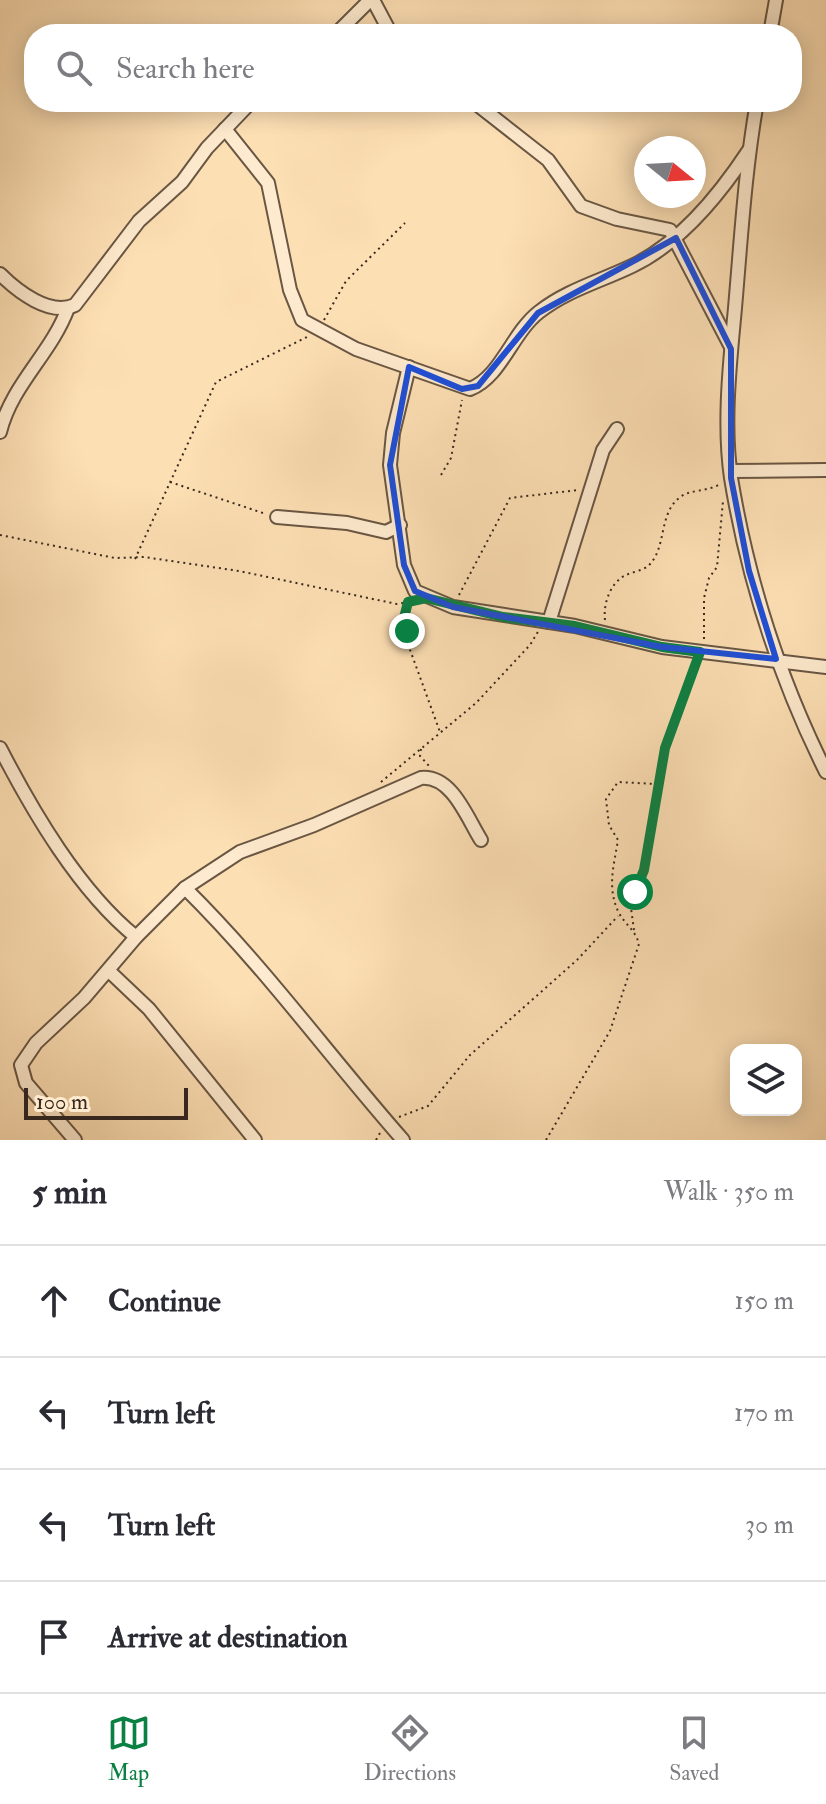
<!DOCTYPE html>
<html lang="en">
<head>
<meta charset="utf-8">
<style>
  body { margin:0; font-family:"IM FELL Double Pica",serif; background:#f7f7f7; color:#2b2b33 }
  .controls { position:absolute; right:24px; bottom:24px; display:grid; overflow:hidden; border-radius:16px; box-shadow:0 4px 20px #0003 }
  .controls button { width:72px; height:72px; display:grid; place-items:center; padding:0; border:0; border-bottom:2px solid #e1e1e2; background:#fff; color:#2b2b33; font:40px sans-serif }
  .compass { position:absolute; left:634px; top:136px; width:72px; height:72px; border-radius:50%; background:#fff; box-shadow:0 4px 20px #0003; rotate:108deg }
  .scale { position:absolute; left:24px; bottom:20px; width:164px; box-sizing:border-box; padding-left:8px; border:4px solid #38281d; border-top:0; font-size:22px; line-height:28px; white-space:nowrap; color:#38281d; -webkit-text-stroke:6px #feeace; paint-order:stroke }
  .stop { position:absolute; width:24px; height:24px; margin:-18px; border:6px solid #0b8043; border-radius:50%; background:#fff }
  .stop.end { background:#0b8043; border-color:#fff; box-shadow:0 2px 8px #0008 }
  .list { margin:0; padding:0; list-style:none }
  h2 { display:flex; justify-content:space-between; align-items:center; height:104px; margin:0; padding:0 32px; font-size:34px }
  h2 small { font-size:26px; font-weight:400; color:#7c7c81 }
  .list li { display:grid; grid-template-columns:52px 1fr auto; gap:24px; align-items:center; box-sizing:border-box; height:112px; padding:0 32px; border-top:2px solid #e1e1e2 }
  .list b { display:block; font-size:30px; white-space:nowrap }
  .list em { font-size:26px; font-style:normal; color:#7c7c81 }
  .icon { flex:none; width:44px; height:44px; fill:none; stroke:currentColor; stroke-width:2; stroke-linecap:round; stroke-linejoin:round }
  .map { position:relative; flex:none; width:826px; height:1140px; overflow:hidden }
  .search { position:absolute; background:#fff; box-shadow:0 4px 20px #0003; left:24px; right:24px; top:24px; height:88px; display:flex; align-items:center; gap:20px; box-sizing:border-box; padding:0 28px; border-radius:32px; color:#7c7c81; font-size:30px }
  .sheet { height:552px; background:#fff }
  nav { display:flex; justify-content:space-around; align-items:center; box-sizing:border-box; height:112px; border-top:2px solid #e1e1e2; background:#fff; font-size:22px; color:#7c7c81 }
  nav a { display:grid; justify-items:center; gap:4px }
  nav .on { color:#0b8043 }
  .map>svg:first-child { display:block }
</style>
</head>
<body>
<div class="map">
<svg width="826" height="1140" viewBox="0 0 826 1140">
  <rect width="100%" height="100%" fill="#fddfb4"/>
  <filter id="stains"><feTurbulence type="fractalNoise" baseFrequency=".0025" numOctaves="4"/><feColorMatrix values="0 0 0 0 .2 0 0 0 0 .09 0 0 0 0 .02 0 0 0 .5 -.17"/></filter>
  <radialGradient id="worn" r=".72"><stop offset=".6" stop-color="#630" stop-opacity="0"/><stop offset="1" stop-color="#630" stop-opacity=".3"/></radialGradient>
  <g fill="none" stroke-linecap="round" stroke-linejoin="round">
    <!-- minor casing -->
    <g stroke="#695643" stroke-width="16">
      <g id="minor">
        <path d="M373,0L391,34"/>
        <path d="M336,34L370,0"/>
        <path d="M770,34L776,0"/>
        <path d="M474,102L548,160L581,206L617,219L670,230L731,347"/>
        <path d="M757,102C745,170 741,239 735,308C730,362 723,423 731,478C748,581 779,678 826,772"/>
        <path d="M225,129L268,183L290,290L302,320L356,349L470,389C501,377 512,333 539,312C567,290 601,281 632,266C681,243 720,194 749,150"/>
        <path d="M0,274C17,291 50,317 75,305L139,221L182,182L207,148L251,102"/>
        <path d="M409,367L393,433L390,465L404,565L415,591L453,607L575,626L662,647L826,667"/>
        <path d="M0,432C12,384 51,354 68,308"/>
        <path d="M731,471L826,470"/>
        <path d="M277,517L347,523L386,532L400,525"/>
        <path d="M549,622L603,450L617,429"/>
        <path d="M0,748C33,812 79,891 136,937"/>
        <path d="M185,888C265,967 329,1056 403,1140"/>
        <path d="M109,971L149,1009L255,1140"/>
        <path d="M75,1140L26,1083L21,1065L36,1043L84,998L136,937L185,888L240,852L314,825L421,778C452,775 467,818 481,840"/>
      </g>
    </g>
    <!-- path -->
    <g stroke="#38281d" stroke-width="2" stroke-dasharray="2 4" stroke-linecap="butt">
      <path d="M324,320L346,281L405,223"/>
      <path d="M441,475L451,458L462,400"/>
      <path d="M170,482L266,514"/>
      <path d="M0,535L115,558L144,557L239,571L397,604L409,602"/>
      <path d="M135,559L216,382L309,336"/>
      <path d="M459,595L510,498L578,490"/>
      <path d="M407,603L403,622L405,636L440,732"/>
      <path d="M605,620C603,604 610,584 624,576C631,572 642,571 648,566C667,549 658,515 679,498C689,489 708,492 720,484"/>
      <path d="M704,639V598L709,578L717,567L723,501"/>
      <path d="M421,749L420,756L430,767"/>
      <path d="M381,782L476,703L530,645L539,630"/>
      <path d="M634,930L630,901L644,870L657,784L682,694L695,664"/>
      <path d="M399,1117L428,1106L470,1055L577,960L618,916"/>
      <path d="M376,1140L380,1133"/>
      <path d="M546,1140L610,1031L639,944C635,929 624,924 618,911C607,887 614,865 618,840L609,825L606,799L618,782L656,784"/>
    </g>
    <!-- minor -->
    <use href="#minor" stroke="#feeace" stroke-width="12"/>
  </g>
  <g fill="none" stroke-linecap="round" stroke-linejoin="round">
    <!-- route -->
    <path stroke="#0b8043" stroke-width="10" d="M407,631L403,622L408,602L426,598L503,617L575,626L662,647L700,652L665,748L644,870L635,892"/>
  </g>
  <!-- marked area -->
  <path fill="none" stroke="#1d4ed8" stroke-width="6" stroke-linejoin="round" d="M676,238L731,349V478L749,571L776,659L662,647L453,607L415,591L404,565L390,465L409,367L462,389L478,386L538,313Z"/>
  <rect width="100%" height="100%" filter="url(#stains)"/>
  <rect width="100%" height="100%" fill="url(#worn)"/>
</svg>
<div class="controls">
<button><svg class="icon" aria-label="layers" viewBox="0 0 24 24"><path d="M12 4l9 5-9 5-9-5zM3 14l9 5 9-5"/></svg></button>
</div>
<svg class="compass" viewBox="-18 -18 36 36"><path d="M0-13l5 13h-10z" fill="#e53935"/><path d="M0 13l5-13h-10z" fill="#7c7c81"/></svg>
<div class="scale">100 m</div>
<div class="stop" style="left:635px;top:892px"></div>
<div class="stop end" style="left:407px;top:631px"></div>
<div class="search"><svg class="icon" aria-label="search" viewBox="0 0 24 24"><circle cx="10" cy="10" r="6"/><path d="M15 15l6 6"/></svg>Search here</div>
</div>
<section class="sheet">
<h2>5 min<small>Walk · 350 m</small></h2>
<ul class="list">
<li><svg class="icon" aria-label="ahead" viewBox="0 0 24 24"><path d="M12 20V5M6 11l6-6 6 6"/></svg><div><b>Continue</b></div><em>150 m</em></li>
<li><svg class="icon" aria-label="left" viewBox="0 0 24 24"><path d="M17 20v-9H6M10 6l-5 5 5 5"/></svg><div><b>Turn left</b></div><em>170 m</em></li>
<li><svg class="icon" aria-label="left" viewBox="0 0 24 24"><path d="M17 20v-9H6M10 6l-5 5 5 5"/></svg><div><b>Turn left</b></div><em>30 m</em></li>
<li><svg class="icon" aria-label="arrive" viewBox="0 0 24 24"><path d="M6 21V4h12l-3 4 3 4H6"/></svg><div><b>Arrive at destination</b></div></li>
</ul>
</section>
<nav>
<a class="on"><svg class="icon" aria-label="map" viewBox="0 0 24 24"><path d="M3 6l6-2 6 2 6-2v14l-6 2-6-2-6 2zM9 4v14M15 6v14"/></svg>Map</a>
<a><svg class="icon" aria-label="directions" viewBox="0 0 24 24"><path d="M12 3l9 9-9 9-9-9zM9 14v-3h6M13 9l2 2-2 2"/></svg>Directions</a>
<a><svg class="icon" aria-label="saved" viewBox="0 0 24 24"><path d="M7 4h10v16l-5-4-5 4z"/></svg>Saved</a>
</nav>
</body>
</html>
